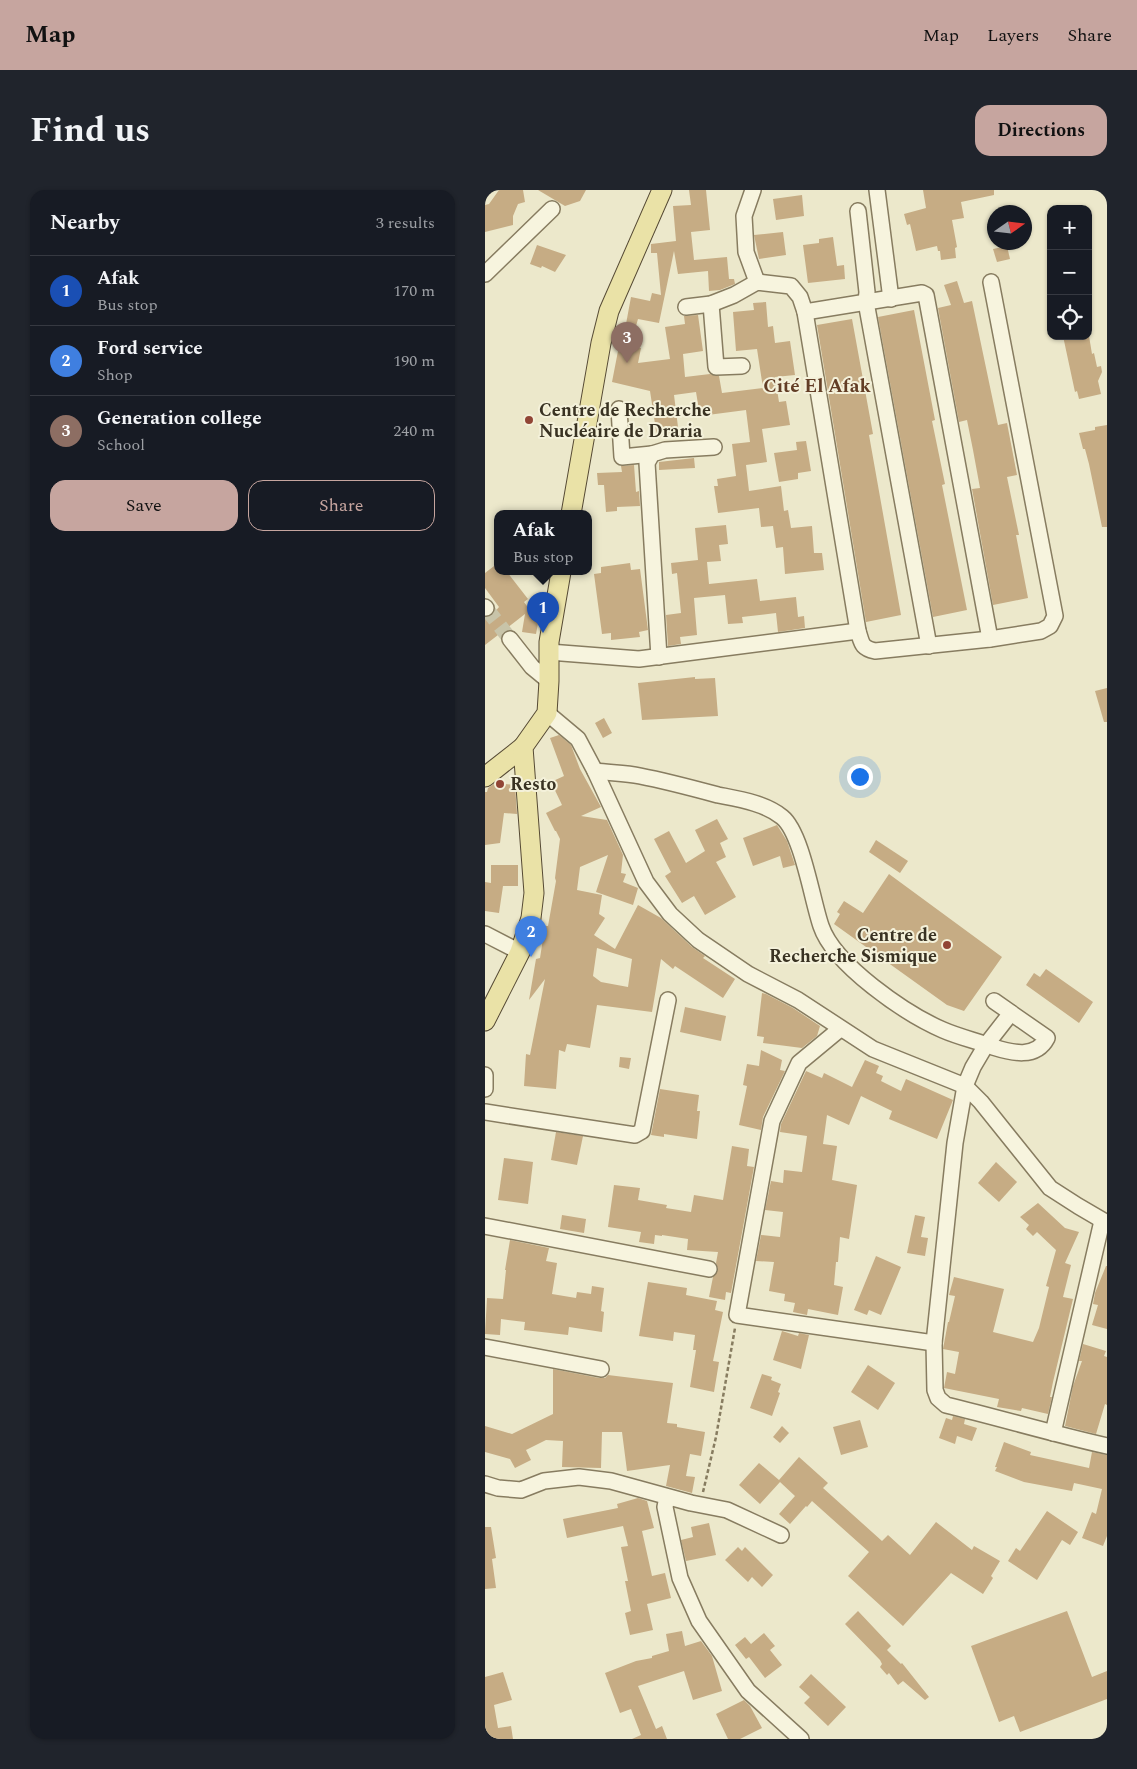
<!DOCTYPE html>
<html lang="en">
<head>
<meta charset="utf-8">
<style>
  body { margin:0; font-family:Spectral,serif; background:#20242c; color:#f1f3f6 }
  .controls { position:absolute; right:15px; top:15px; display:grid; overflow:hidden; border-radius:10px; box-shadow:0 1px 4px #0004 }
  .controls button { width:45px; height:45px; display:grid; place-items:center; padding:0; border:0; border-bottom:1px solid #363941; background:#171b24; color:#f1f3f6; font:25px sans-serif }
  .compass { position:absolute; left:502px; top:15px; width:45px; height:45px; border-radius:50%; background:#171b24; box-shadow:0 1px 4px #0004; rotate:76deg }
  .you { position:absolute; left:374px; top:586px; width:18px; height:18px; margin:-12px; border:4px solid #fff; border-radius:50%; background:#1a73e8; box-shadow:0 0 0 8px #1a73e833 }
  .badge { display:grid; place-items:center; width:32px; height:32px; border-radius:50%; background:#c6a59f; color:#fff; font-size:16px; font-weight:700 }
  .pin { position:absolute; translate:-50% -41px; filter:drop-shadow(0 1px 2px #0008) }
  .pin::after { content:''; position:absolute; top:26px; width:18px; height:15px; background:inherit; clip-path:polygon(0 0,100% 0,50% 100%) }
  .popup { position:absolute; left:9px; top:320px; width:98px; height:65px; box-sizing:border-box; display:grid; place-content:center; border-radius:10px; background:#171b24; filter:drop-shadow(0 1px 4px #0005); font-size:16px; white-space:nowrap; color:#9ea1a6 }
  .popup b { font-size:19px; color:#f1f3f6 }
  .popup::after { content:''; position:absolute; left:50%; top:100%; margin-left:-10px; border:10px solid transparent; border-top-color:#171b24 }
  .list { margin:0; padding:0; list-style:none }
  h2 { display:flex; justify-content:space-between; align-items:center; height:65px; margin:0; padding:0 20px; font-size:21px }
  h2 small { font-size:16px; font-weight:400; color:#9ea1a6 }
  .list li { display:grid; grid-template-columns:32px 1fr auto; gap:15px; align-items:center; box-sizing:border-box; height:70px; padding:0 20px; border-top:1px solid #363941 }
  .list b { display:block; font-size:19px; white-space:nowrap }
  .list p { margin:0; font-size:16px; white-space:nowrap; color:#9ea1a6 }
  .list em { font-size:16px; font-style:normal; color:#9ea1a6 }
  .actions { display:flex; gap:10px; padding:15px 20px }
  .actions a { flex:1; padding:11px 0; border:1px solid #c6a59f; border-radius:15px; text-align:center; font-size:18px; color:#c6a59f }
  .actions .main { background:#c6a59f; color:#111 }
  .icon { flex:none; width:28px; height:28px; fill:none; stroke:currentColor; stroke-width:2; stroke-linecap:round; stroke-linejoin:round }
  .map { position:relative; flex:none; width:622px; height:1549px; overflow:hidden; border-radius:15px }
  header { display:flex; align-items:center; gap:30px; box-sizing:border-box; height:70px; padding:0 25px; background:#c6a59f; color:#111 }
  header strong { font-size:24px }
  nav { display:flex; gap:28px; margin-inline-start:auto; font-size:18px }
  .intro { display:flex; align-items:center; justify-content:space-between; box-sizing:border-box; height:120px; padding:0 30px }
  h1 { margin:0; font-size:35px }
  .button { padding:12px 22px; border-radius:15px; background:#c6a59f; color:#111; font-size:18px; font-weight:700 }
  main { display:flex; gap:30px; padding:0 30px }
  aside { flex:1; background:#171b24; border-radius:15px; box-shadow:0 1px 4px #0004 }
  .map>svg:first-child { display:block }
</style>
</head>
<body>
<header>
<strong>Map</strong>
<nav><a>Map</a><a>Layers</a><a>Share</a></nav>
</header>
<div class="intro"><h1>Find us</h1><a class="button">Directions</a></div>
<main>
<aside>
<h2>Nearby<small>3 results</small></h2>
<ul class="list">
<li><span class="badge" style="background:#1a4fb4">1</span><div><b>Afak</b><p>Bus stop</p></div><em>170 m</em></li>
<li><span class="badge" style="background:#3f7fe0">2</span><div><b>Ford service</b><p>Shop</p></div><em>190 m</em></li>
<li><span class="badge" style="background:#8d6e63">3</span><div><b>Generation college</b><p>School</p></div><em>240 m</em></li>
</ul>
<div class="actions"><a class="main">Save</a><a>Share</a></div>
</aside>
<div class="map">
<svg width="622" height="1549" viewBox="0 0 622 1549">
  <rect width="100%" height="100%" fill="#ece8cb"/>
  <!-- building -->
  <g fill="#c6ac84" fill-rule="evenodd">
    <path d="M14,0H38L40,12L33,14L28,26V35L0,42V15L4,14Z"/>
    <path d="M53,0H101L95,11L80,16Z"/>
    <path d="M204,0H221L225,40L206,42L209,70L242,67L244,89H249L250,94L235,100L224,101L223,81L193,84L189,61L174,133L153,129L151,136L141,134L146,107L165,111L167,103L176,105L172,63H166V54L191,51L188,16L206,15Z"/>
    <path d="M438,0H509V5L476,12L479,28L467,30L472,57L470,58L471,68L456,70L455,61H453L452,56L431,61L425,34L422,35L419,24L441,18Z"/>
    <path d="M317,5L319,26L291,30L288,9Z"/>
    <path d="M298,42L301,65L274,69L269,45Z"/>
    <path d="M348,47L352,76L359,75L360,89L323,93L318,55L334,53V49Z"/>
    <path d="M52,55L81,65L70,82L57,76L56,78L45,74Z"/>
    <path d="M522,56L525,69L512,72L508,59Z"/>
    <path d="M472,91L479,113L487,111L513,235L522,233L532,285L522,287L534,345H531L543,408L508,415L487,299L495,298L488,260L482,230L474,232L453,118L466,115L459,95Z"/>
    <path d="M281,112L283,137L288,136L290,153L305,151L310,185L290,187L294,212L301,211L305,235L277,239L282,272L261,275L264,301L296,296L299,321L303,320L306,338L327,336L329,363H337L339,380L300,384L298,357L291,358L288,336L276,337L274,318L233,323L229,296H233L232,289L251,286L247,254L265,252L261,220L215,226L211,202L189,205L194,245L172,247L165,201L127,192L133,161L142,163L144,156L156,158L153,173L185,169L180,137L200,134L199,126L213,125L218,161L198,164L200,187L225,184L234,186L237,203L278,198L272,159L251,161L248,122L269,120L268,113Z"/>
    <path d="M429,120L450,230L447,231L460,294L457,295L482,420L448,427L393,127Z"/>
    <path d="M367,129L388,244L384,245L416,425L381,432L332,135Z"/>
    <path d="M578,146H604L607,164L609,163L612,177L616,176L617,182L613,191L616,204L594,209L592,201L590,202Z"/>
    <path d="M622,235V337H617L604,274L600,259H598L594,243L610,240V237Z"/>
    <path d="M321,251L326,281L313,283V289L294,292L289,263L312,260L311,252Z"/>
    <path d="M209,268L210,278L174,280V272Z"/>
    <path d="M149,275L151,302L154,301L155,316L132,317V321L121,322L119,295H113L112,283L137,282L136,276Z"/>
    <path d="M241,335L243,354L234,355L236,371L222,372L224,394L272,389L275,411L311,407L313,427L319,426L320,438L293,442L291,423L257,427L258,433L243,434L240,405L209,408L212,445L195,447L196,454L183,456L181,425L196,423L192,383L187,384L186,373L213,370L210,338Z"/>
    <path d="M13,373V382H22L43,409L39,412L50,427L54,428L51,444L37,442L40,424L0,455V428L7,425L14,417L0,398V383Z"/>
    <path d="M145,373L146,380L155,379L163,440L154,442L155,447L126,450V443L117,444L109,384L116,383V377Z"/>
    <path d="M210,487V489L230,488L233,526L157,530L153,493Z"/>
    <path d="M622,498V532H619L610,501Z"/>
    <path d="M119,528L127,543L118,548L110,533Z"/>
    <path d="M74,545L86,555L95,579L116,617L96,626L122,630L138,665L136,683L141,684L138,692L153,698L148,715L111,702L123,665L95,677L92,700L117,705L114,724L120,728L109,745L130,759L153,715L176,728L207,757L220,766L218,768L250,789L238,808L190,776L188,779L176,769L167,822L112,815L105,858L82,854L80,862L74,860L71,899L39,896L41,864L45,865L60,789L44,810L51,769L55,768L60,736H63L71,691L70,688L75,649L71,641H70L61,623L77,615L66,592L79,586L65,548ZM112,758L147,769L143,797L116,792L108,786Z"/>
    <path d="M10,593L30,595L32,624L19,623L15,653L0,655V602H2L3,598Z"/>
    <path d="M232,629L243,649L235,653L241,667L231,672L251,707L220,725L209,706L197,713L180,686L186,682L169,649L184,641L201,673L220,661L210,640Z"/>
    <path d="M292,635L302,651L310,675L298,678L295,666L268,676L258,648Z"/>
    <path d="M391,650L423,671L415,683L384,662Z"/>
    <path d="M6,675H33V696H18L14,723L0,721V692L6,693Z"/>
    <path d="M404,684L517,767L479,821L462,815L349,734L355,724L352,722L359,711L378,723Z"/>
    <path d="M561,779L608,812L594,833L541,795L549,783L555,787Z"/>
    <path d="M277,803L281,804L308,818L335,836L332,846L317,858L278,853L279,847L272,846Z"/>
    <path d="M200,817L241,826L236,851L195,842Z"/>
    <path d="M276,860L297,870L295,880L300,881L278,927L276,940L254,935L262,896L258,895L262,874L274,876Z"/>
    <path d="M135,867L146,868L144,879L134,877Z"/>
    <path d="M380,870L394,876L391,883L398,886L396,891L416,901L421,889L468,910L452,949L404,929L407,921L376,906L364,935L342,925L338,954L352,956L347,990L372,995L364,1049L355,1047L353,1072H351L349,1095L358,1097L353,1125L323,1119L322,1125L308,1122L310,1113L299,1111L300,1104L284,1101L289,1072L271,1071L276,1045L295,1047L298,1022L280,1020L286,991L298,993L299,980L317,982L322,946L295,942L296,934L321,881L337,888L339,883L367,897Z"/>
    <path d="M175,899L214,905L212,921H215L212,949L179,944V947L166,945Z"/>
    <path d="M71,942L98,946L92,975L66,970Z"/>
    <path d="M247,956L264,959L262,976L269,977L246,1103L241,1102L240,1110L224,1107L228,1087L233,1080L231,1073L233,1062L202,1060L203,1049L177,1045V1046L170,1045L169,1054L154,1052L156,1042L123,1037L129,995L155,998L153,1010L182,1015L181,1018L206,1022L209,1005L238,1010Z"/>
    <path d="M19,968L48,972L43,1014L13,1010Z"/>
    <path d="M511,972L532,992L514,1012L493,993Z"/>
    <path d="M553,1013L580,1038L594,1042L580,1073L586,1075L578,1107L588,1109L568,1192L565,1207H567L563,1224L537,1218L536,1221L512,1217L514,1209L459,1198L462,1182L470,1184L474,1162L458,1159L463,1132H464L470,1106L464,1105L469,1087L519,1099L508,1142L548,1152L554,1138L564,1097L561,1096L571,1060L552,1042L548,1046L541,1039L544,1035L535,1027Z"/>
    <path d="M77,1025L101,1029L99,1043L75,1039Z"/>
    <path d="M430,1025L440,1027L436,1047L443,1048L440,1066L422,1063Z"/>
    <path d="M25,1050L64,1058L61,1071L72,1073L67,1104L91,1108L92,1102L106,1104L107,1096L119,1098L116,1121L119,1122L117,1142L84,1137L83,1145L39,1140L40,1132L16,1129L15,1145L0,1144L2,1108L18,1109L21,1080H20Z"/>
    <path d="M391,1066L416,1077L396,1125L384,1120L382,1125L369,1120Z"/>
    <path d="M621,1076H622V1139L607,1135L613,1115L608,1114L610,1103Z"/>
    <path d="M163,1092L202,1098L201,1105L232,1111L230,1120L238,1122L228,1171L234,1172L229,1202L205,1197L211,1160H208L210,1145L189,1142L188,1151L154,1146Z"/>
    <path d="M297,1141L313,1146L314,1143L324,1145L316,1179L288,1170Z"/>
    <path d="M598,1154L621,1161L619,1166L622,1167V1215L620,1214L611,1244L580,1236L588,1196L597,1171H594Z"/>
    <path d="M383,1175L410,1193L393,1220L366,1202Z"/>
    <path d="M68,1179L114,1188H120L123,1185L188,1193L182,1233L192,1234V1237L220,1242L216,1266L205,1264L201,1286L210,1287L207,1303L181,1296L185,1275L142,1281L137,1242H117L116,1278L77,1277L78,1251L61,1250L41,1260L46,1270L30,1278L25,1269L0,1262V1236L27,1244L68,1224Z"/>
    <path d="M277,1184L287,1187L286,1190L296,1194L293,1202L295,1203L287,1226L265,1218Z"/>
    <path d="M468,1226L480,1229L479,1234L492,1238L487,1251L472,1246L470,1254L454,1248L461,1228L467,1230Z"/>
    <path d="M375,1230L383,1257L356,1265L348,1237Z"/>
    <path d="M297,1236L304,1243L295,1253L288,1247Z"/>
    <path d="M519,1252L546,1262L545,1265L604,1278L607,1262L622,1265V1346L618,1356L597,1348L607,1322L611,1324L617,1299L589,1293L587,1301L539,1292L510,1281L512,1277H510Z"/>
    <path d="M314,1267L343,1293L338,1298L397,1351L403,1345L425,1365L451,1332L487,1360L489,1356L515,1371L506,1386L508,1388L498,1404L466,1383L418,1436L363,1386L384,1362L327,1311L322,1317L321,1316L305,1334L294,1324L310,1306L295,1292L275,1314L254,1295L274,1273L294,1290Z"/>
    <path d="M153,1308L162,1311L169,1338L157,1341L167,1386L180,1383L186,1408L162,1414L168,1440L145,1445L140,1423L146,1421L140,1391H143L136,1357L143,1356L138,1336L82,1348L78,1329L133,1318L132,1314Z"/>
    <path d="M562,1321L593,1342L585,1355L577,1350L552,1390L523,1371L531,1358L535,1361Z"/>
    <path d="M224,1333L231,1365L201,1371L196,1350L208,1347L206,1337Z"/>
    <path d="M0,1337H6L11,1368L7,1369L11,1398L0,1399Z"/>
    <path d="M253,1357L257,1361L260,1357L288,1385L277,1397L267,1387L263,1392L240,1370Z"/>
    <path d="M373,1421L406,1456L402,1460L416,1474L417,1473L444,1507L440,1510L418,1491L413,1495L404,1483L402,1485L395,1477L397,1474L395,1470L360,1434Z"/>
    <path d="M582,1421L607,1487L622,1481V1509L535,1542L529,1526L514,1532L486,1456Z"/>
    <path d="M197,1441L200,1456L216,1451L227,1466L237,1501L208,1510L199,1481L153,1496L171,1539L177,1536L182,1549H147L156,1545L146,1519L135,1523L120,1483L151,1471L167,1468V1466L184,1461L181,1444Z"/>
    <path d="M279,1443L290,1456L285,1460L297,1475L280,1488L264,1467L261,1469L250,1455L260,1447L266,1454Z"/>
    <path d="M18,1482L27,1510L9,1515L13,1538L26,1536L28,1549H0V1487Z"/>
    <path d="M326,1484L361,1517L343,1536L319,1513L325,1507L314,1497Z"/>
    <path d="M259,1510L265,1516L277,1538L255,1549H243L231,1524Z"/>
  </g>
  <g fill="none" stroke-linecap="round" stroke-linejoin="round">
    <!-- minor-tunnel -->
    <path stroke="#c8c4a9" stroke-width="15" stroke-dasharray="15 8" stroke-linecap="butt" d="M1,418L25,449"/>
    <!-- minor casing -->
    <g stroke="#877c60" stroke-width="18">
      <g id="minor">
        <path d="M268,0L259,26L261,62L272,92"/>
        <path d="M392,0L406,109"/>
        <path d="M373,21L382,102L381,112L444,456"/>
        <path d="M0,84L67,19"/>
        <path d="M226,114L231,177L257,176"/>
        <path d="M201,117L226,114L249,105L272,92L306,96L315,107L320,122L373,441C377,453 376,458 390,461L505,449L556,441L565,436L570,426L506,92"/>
        <path d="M320,122L437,103L441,105L505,449"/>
        <path d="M134,219L137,267L167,264"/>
        <path d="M0,417L1,418"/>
        <path d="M25,449L47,477L64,491"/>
        <path d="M64,462L154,469L373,441"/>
        <path d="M174,467L162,273L167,264L180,260L229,257"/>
        <path d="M62,523L93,549L110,581L161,692L185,724L213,750L263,784L313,810L388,859L480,896L496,912L565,998L593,1016L622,1033"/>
        <path d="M110,581C125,583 141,583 155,586C181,591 207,598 233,605C253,609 280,613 297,627C317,643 327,710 336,736C349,775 421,824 458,840C474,847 492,851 508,857C527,863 551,869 562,848L509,811"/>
        <path d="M0,744L35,762"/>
        <path d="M355,839L314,873L287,931L252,1125L449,1153L470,953L480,896L488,877L501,855L526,823"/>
        <path d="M0,885V899"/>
        <path d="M0,922L150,945L157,941L183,810"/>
        <path d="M0,1036L224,1079"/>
        <path d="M449,1153L450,1200L453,1208L461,1215C515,1228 568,1244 622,1256"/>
        <path d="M0,1157L116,1179"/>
        <path d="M568,1243L617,1031"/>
        <path d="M0,1294L13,1298L36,1300L59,1291L94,1287L126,1291L206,1313L242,1320L296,1345"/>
        <path d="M182,1307L180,1317L195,1388L214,1431L263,1501L316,1549"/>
      </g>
    </g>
    <!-- major casing -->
    <g stroke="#564a34" stroke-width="21">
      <g id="major">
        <path d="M86,324L116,153L124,121L177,0"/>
        <path d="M0,587L38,557"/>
        <path d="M0,831L35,762L46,728L49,703L38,557L62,523L64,491V452L76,382"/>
      </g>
    </g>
    <!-- path -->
    <path stroke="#877c60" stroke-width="2.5" stroke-dasharray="4 2.5" stroke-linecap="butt" d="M218,1302L231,1247L250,1138"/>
    <!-- minor -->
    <use href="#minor" stroke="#f7f4de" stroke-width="15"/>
    <!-- major -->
    <use href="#major" stroke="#eae2a7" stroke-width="19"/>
  </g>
  <!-- markers -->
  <g fill="#914535" stroke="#f4f1da" stroke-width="2">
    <circle cx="44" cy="230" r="5"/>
    <circle cx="15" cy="594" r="5"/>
    <circle cx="462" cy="755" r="5"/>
  </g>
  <g text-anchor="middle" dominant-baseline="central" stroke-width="4" stroke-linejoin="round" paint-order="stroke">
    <!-- poi labels -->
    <g font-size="18" font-weight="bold" fill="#393222" stroke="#f4f1da" text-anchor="start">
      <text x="54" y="220">Centre de Recherche<tspan x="54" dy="21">Nucléaire de Draria</tspan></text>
      <text x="25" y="594">Resto</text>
      <text x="452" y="745" text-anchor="end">Centre de<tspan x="452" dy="21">Recherche Sismique</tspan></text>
    </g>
    <!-- neighbourhood labels -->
    <g font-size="19" font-weight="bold" fill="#623d25" stroke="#f4f1da">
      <text x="332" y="196">Cité El Afak</text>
    </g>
  </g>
</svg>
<div class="controls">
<button>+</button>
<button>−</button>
<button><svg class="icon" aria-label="locate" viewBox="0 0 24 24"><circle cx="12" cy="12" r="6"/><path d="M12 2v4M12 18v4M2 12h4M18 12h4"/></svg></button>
</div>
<svg class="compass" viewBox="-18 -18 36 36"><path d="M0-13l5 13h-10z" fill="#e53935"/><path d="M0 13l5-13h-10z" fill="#9ea1a6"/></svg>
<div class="you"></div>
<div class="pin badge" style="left:58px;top:443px;background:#1a4fb4">1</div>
<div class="popup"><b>Afak</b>Bus stop</div>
<div class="pin badge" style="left:46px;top:767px;background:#3f7fe0">2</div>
<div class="pin badge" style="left:142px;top:173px;background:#8d6e63">3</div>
</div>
</main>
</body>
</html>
